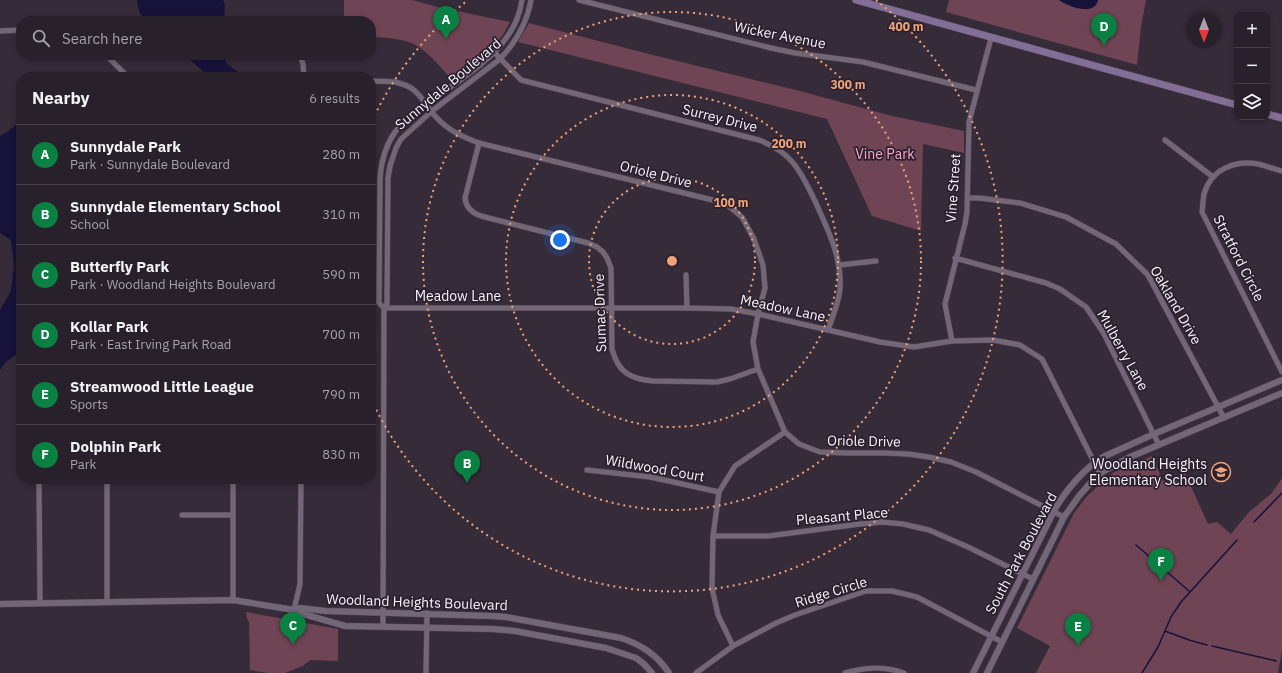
<!DOCTYPE html>
<html lang="en">
<head>
<meta charset="utf-8">
<style>
  body { margin:0; font-family:"IBM Plex Sans",sans-serif; background:#342d37; color:#f1f3f6 }
  .controls { position:absolute; right:12px; top:12px; display:grid; overflow:hidden; border-radius:8px; box-shadow:0 2px 6px #0003 }
  .controls button { width:36px; height:36px; display:grid; place-items:center; padding:0; border:0; border-bottom:1px solid #443e47; background:#28202b; color:#f1f3f6; font:20px sans-serif }
  .compass { position:absolute; left:1186px; top:12px; width:36px; height:36px; border-radius:50%; background:#28202b; box-shadow:0 2px 6px #0003; rotate:180deg }
  .you { position:absolute; left:560px; top:240px; width:14px; height:14px; margin:-10px; border:3px solid #fff; border-radius:50%; background:#1a73e8; box-shadow:0 0 0 6px #1a73e833 }
  .badge { display:grid; place-items:center; width:26px; height:26px; border-radius:50%; background:#0b8043; color:#fff; font-size:13px; font-weight:700 }
  .pin { position:absolute; translate:-50% -33px; filter:drop-shadow(0 1px 2px #0008) }
  .pin::after { content:''; position:absolute; top:21px; width:14px; height:12px; background:inherit; clip-path:polygon(0 0,100% 0,50% 100%) }
  .list { margin:0; padding:0; list-style:none }
  h2 { display:flex; justify-content:space-between; align-items:center; height:52px; margin:0; padding:0 16px; font-size:17px }
  h2 small { font-size:13px; font-weight:400; color:#a5a3a9 }
  .list li { display:grid; grid-template-columns:26px 1fr auto; gap:12px; align-items:center; box-sizing:border-box; height:60px; padding:0 16px; border-top:1px solid #443e47 }
  .list b { display:block; font-size:15px; white-space:nowrap }
  .list p { margin:0; font-size:13px; white-space:nowrap; color:#a5a3a9 }
  .list em { font-size:13px; font-style:normal; color:#a5a3a9 }
  .icon { flex:none; width:22px; height:22px; fill:none; stroke:currentColor; stroke-width:2; stroke-linecap:round; stroke-linejoin:round }
  .map { position:relative; flex:none; width:1282px; height:673px; overflow:hidden }
  .search { position:absolute; background:#28202b; box-shadow:0 2px 6px #0003; left:16px; top:16px; width:360px; height:44px; display:flex; align-items:center; gap:10px; box-sizing:border-box; padding:0 14px; border-radius:16px; color:#a5a3a9; font-size:15px }
  .panel { position:absolute; background:#28202b; box-shadow:0 2px 6px #0003; left:16px; top:72px; width:360px; height:412px; border-radius:16px }
  .map>svg:first-child { display:block }
</style>
</head>
<body>
<div class="map">
<svg width="1282" height="673" viewBox="0 0 1282 673">
  <rect width="100%" height="100%" fill="#362b39"/>
  <!-- green -->
  <g fill="#6f4455">
    <path d="M344,0H412L438,7L510,22C507,27 505,32 502,36C490,55 469,67 452,80C442,69 432,56 419,47C407,39 385,37 371,37V21H344Z"/>
    <path d="M949,0H1146L1141,27L1137,65L946,12Z"/>
    <path d="M529,23L649,54L800,91L892,116L964,131V153L923,144L921,231L872,216L827,119L518,42Z"/>
    <path d="M1152,456L1163,481L1185,473L1208,524L1217,522L1231,534L1249,512L1271,494L1282,478V650L1278,673H1036L1050,646L1017,628L1074,513L1088,495L1114,472Z"/>
    <path d="M246,612L338,629V661L310,660L303,666L285,673H268L250,670L249,622L247,619Z"/>
  </g>
  <!-- water -->
  <g fill="#16123a">
    <path d="M137,0H223L225,5L224,21H146L139,12Z"/>
    <path d="M1059,0H1098C1095,17 1067,6 1059,0Z"/>
    <path d="M185,55H223L227,64L245,77H209Z"/>
    <path d="M21,120V351L5,363L0,370V310L11,291L14,265L11,240L0,233V136L10,130Z"/>
  </g>
  <g fill="none" stroke-linecap="round" stroke-linejoin="round">
    <!-- stream -->
    <g stroke="#16123a" stroke-width="1.5">
      <path d="M1254,522L1282,493"/>
      <path d="M1136,545L1189,591"/>
      <path d="M1165,631L1189,640L1207,645"/>
      <path d="M1212,646L1276,661"/>
      <path d="M1142,673L1158,647L1171,617L1181,602L1237,540"/>
    </g>
    <!-- minor casing -->
    <g stroke="#524955" stroke-width="6">
      <g id="minor">
        <path d="M579,0L771,48L795,53L863,62L976,90"/>
        <path d="M0,31L21,30"/>
        <path d="M494,52L521,80L759,140C772,145 785,152 794,164C803,175 809,189 815,201C828,230 842,257 840,289C839,301 832,319 828,330"/>
        <path d="M106,55L128,77"/>
        <path d="M300,55L303,64L304,77"/>
        <path d="M371,81C381,82 392,80 402,84C420,89 425,106 437,118C449,131 463,137 479,143L725,203L742,217L754,239L763,265L765,288L758,314L753,342L758,369L785,432L799,444L820,452L849,453H884L908,454L929,457L951,462L976,472L1064,517"/>
        <path d="M1165,140L1213,177"/>
        <path d="M479,143L465,198C466,208 472,213 481,216L588,243L597,247L603,252L607,258L611,268L612,349C618,372 630,379 653,381L717,382L730,379L758,369"/>
        <path d="M1282,171C1274,169 1266,166 1258,164C1235,160 1211,169 1204,194C1203,199 1203,206 1202,212L1282,372"/>
        <path d="M968,198H979L1020,203L1066,217L1116,244L1148,275L1224,418"/>
        <path d="M955,258L1046,283L1060,289L1086,307L1103,332L1159,445"/>
        <path d="M839,265L876,261"/>
        <path d="M686,275L687,308"/>
        <path d="M384,308H687L731,309L758,314L828,330L880,342L914,347L952,341L993,340L1020,345L1042,359L1100,474"/>
        <path d="M384,308L379,303L380,178C381,163 386,145 395,132C402,123 412,117 420,109C448,87 490,64 509,34C516,24 520,12 522,0"/>
        <path d="M952,341L945,304L965,224L967,212L969,122L991,38"/>
        <path d="M587,470L650,477L719,492"/>
        <path d="M39,479L40,603"/>
        <path d="M233,479V600"/>
        <path d="M182,515H233"/>
        <path d="M713,536H768L860,524L882,522L903,524L929,530L968,547L1033,579"/>
        <path d="M107,602V479"/>
        <path d="M294,610L300,584L301,479"/>
        <path d="M383,626L384,308L387,304L388,178L390,166L396,148L401,139L432,111L500,59C516,42 527,23 531,0"/>
        <path d="M733,646L718,615L712,588L713,536L719,492L735,466L785,432"/>
        <path d="M426,673L427,613"/>
        <path d="M696,673L733,646L776,623L795,615L866,591H892L917,597L1002,642"/>
        <path d="M845,673C866,667 884,666 904,673"/>
      </g>
    </g>
    <!-- tertiary casing -->
    <g stroke="#524955" stroke-width="7">
      <g id="tertiary">
        <path d="M0,604L233,600L294,610L300,613L345,626L493,629L515,631L606,648L636,658L644,664L652,673"/>
        <path d="M294,610L300,608L326,611L492,616L506,617L621,638C642,645 657,655 669,673"/>
        <path d="M973,673L1054,511C1065,491 1085,467 1105,456L1154,434L1282,380"/>
        <path d="M987,673L1064,517L1079,496L1093,480L1104,471L1130,457L1156,446L1282,393"/>
      </g>
    </g>
    <!-- secondary casing -->
    <g stroke="#524955" stroke-width="8">
      <g id="secondary">
        <path d="M856,0L1237,105"/>
        <path d="M1267,114L1282,118"/>
      </g>
    </g>
    <!-- minor -->
    <use href="#minor" stroke="#736777" stroke-width="5"/>
    <!-- tertiary -->
    <use href="#tertiary" stroke="#736777" stroke-width="6"/>
    <!-- secondary -->
    <use href="#secondary" stroke="#826e97" stroke-width="7"/>
  </g>
  <!-- distance rings -->
  <g fill="none" stroke="#f0a378" stroke-width="2" stroke-dasharray="2 4">
    <circle cx="672" cy="261" r="83"/>
    <circle cx="672" cy="261" r="166"/>
    <circle cx="672" cy="261" r="249"/>
    <path d="M372 121A331 331 0 0 1 468 0M876 0A331 331 0 1 1 372 401"/>
  </g>
  <!-- icons -->
  <defs>
    <g id="school-ring" transform="scale(1)"><circle r="9.5" fill="#2b212e" stroke="#f0a378" stroke-width="1.5"/><path d="M0-5L7-2L0 1L-7-2ZM-4 1L0 2.5L4 1V4Q0 6-4 4Z" fill="#f0a378"/></g>
  </defs>
  <g fill-rule="evenodd">
    <use href="#school-ring" x="1221" y="472"/>
  </g>
  <g text-anchor="middle" dominant-baseline="central" stroke-width="3.5" stroke-linejoin="round" paint-order="stroke">
    <!-- street labels -->
    <g font-size="14" fill="#f9f2fb" stroke="#2b212e">
      <text transform="translate(780 35) rotate(11)">Wicker Avenue</text>
      <text transform="translate(448 84) rotate(-40)">Sunnydale Boulevard</text>
      <text transform="translate(720 118) rotate(14)">Surrey Drive</text>
      <text transform="translate(656 174) rotate(14)">Oriole Drive</text>
      <text transform="translate(953 188) rotate(-86)">Vine Street</text>
      <text transform="translate(1239 258) rotate(63)">Stratford Circle</text>
      <text x="458" y="296">Meadow Lane</text>
      <text transform="translate(1176 305) rotate(60)">Oakland Drive</text>
      <text transform="translate(783 308) rotate(12)">Meadow Lane</text>
      <text transform="translate(600 313) rotate(-92)">Sumac Drive</text>
      <text transform="translate(1123 350) rotate(61)">Mulberry Lane</text>
      <text transform="translate(864 441) rotate(1)">Oriole Drive</text>
      <text transform="translate(655 468) rotate(10)">Wildwood Court</text>
      <text transform="translate(842 516) rotate(-5)">Pleasant Place</text>
      <text transform="translate(1021 553) rotate(-62)">South Park Boulevard</text>
      <text transform="translate(831 592) rotate(-17)">Ridge Circle</text>
      <text transform="translate(417 602) rotate(2)">Woodland Heights Boulevard</text>
    </g>
    <!-- park labels -->
    <g font-size="14" fill="#faa7c7" stroke="#2b212e">
      <text x="885" y="154">Vine Park</text>
    </g>
    <!-- poi labels -->
    <g font-size="14" fill="#f9f2fb" stroke="#2b212e" text-anchor="end">
      <text x="1207" y="464">Woodland Heights<tspan x="1207" dy="16">Elementary School</tspan></text>
    </g>
  </g>
  <circle cx="672" cy="261" r="6" fill="#f0a378" stroke="#2b212e" stroke-width="2"/>
  <g font-size="12" text-anchor="middle" font-weight="bold" fill="#f0a378" stroke="#2b212e" stroke-width="3.5" stroke-linejoin="round" paint-order="stroke">
    <text x="906" y="31">400 m</text>
    <text x="848" y="89">300 m</text>
    <text x="789" y="148">200 m</text>
    <text x="731" y="207">100 m</text>
  </g>
</svg>
<div class="controls">
<button>+</button>
<button>−</button>
<button><svg class="icon" aria-label="layers" viewBox="0 0 24 24"><path d="M12 4l9 5-9 5-9-5zM3 14l9 5 9-5"/></svg></button>
</div>
<svg class="compass" viewBox="-18 -18 36 36"><path d="M0-13l5 13h-10z" fill="#e53935"/><path d="M0 13l5-13h-10z" fill="#a5a3a9"/></svg>
<div class="you"></div>
<div class="pin badge" style="left:446px;top:39px">A</div>
<div class="pin badge" style="left:467px;top:483px">B</div>
<div class="pin badge" style="left:293px;top:645px">C</div>
<div class="pin badge" style="left:1104px;top:46px">D</div>
<div class="pin badge" style="left:1078px;top:646px">E</div>
<div class="pin badge" style="left:1161px;top:581px">F</div>
<div class="search"><svg class="icon" aria-label="search" viewBox="0 0 24 24"><circle cx="10" cy="10" r="6"/><path d="M15 15l6 6"/></svg>Search here</div>
<section class="panel">
<h2>Nearby<small>6 results</small></h2>
<ul class="list">
<li><span class="badge">A</span><div><b>Sunnydale Park</b><p>Park · Sunnydale Boulevard</p></div><em>280 m</em></li>
<li><span class="badge">B</span><div><b>Sunnydale Elementary School</b><p>School</p></div><em>310 m</em></li>
<li><span class="badge">C</span><div><b>Butterfly Park</b><p>Park · Woodland Heights Boulevard</p></div><em>590 m</em></li>
<li><span class="badge">D</span><div><b>Kollar Park</b><p>Park · East Irving Park Road</p></div><em>700 m</em></li>
<li><span class="badge">E</span><div><b>Streamwood Little League</b><p>Sports</p></div><em>790 m</em></li>
<li><span class="badge">F</span><div><b>Dolphin Park</b><p>Park</p></div><em>830 m</em></li>
</ul>
</section>
</div>
</body>
</html>
